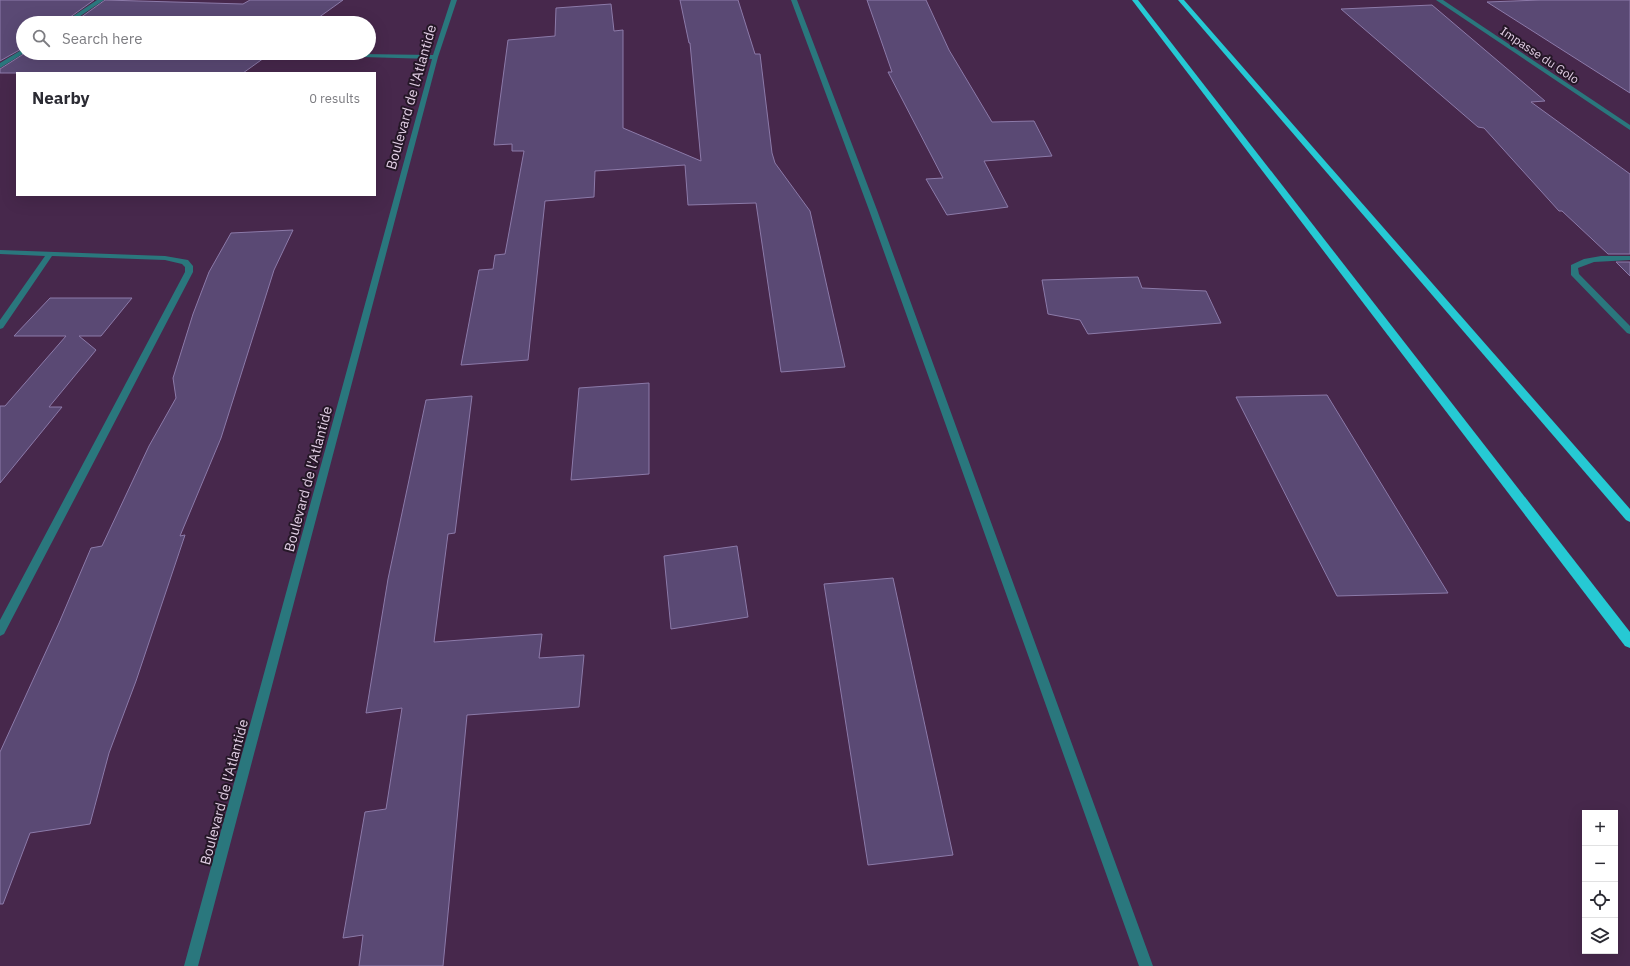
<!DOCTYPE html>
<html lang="en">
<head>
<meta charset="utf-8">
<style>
  body { margin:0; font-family:"IBM Plex Sans",sans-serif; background:#f7f7f7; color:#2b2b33 }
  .controls { position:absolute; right:12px; bottom:12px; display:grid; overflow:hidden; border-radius:0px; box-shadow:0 4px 16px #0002 }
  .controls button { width:36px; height:36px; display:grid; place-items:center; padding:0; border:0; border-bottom:1px solid #e1e1e2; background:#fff; color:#2b2b33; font:20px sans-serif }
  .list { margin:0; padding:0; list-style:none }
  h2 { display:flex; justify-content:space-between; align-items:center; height:52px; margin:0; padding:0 16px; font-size:17px }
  h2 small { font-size:13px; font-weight:400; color:#7c7c81 }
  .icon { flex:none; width:22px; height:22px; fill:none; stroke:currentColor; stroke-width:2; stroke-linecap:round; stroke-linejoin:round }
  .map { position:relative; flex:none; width:1630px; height:966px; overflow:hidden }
  .search { position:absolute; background:#fff; box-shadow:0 4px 16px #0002; left:16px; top:16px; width:360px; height:44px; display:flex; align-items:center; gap:10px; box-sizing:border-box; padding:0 14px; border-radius:22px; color:#7c7c81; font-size:15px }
  .panel { position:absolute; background:#fff; box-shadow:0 4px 16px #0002; left:16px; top:72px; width:360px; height:124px; border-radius:0px }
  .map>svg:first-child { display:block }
</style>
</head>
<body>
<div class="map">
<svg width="1630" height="966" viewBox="0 0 1630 966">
  <rect width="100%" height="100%" fill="#47284c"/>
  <!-- building -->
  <g fill="#5a4974" stroke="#8c7aa9">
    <path d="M0,0H94L62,23H23V48L0,61Z"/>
    <path d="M105,0L243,4L250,0H343L311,23H73Z"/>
    <path d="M680,0H738L755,54H760L772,153L775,163L810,211L845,367L781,372L756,203L688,205L685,165L595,171L594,197L545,201L528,360L461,365L479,270L493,269L495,255L505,254L524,151H512V144L494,145L508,40L555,36L556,8L611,4L614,31L623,30V128L701,161L690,43H689Z"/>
    <path d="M867,0H926L949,50L992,122L1034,121L1052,156L984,161L1008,207L947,215L926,179L943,178L888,72H892Z"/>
    <path d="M1540,0H1630V93L1487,2Z"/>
    <path d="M1432,5L1545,101L1531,102L1630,174V254H1608L1562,211H1559L1484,128L1478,127L1341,9Z"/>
    <path d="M25,53H271L243,73H0V69Z"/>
    <path d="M293,230L274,270L221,438L180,536L185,535L136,681L109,753L90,824L30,833L3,904H0V752L59,623L91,548L102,546L149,446L176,398L173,378L193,314L209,272L231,233Z"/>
    <path d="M1616,262H1630V276Z"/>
    <path d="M1138,277L1142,288L1206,291L1221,323L1088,334L1080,320L1048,314L1042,280Z"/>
    <path d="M50,298H132L101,336H79L96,350L49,407H62L0,483V406H5L66,336H14Z"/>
    <path d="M649,383V474L571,480L579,388Z"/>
    <path d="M1327,395L1448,593L1337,596L1236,397Z"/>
    <path d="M472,396L455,533L448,534L434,642L542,634L539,658L584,655L579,707L467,715L443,966H359L363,935L343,938L365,812L386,809L402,708L366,713L388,579L426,400Z"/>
    <path d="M737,546L748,617L671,629L664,556Z"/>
    <path d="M893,578L953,855L868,865L824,584Z"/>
  </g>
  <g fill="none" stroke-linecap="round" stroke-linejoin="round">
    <!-- minor -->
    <g fill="#2a777d" fill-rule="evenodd">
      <path d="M97,0H104L70,23H63Z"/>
      <path d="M451,0H457L438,57L198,966H184L432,59L293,55L290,53L433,55Z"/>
      <path d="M791,0H797L877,210L1153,966H1139L869,210Z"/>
      <path d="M1436,0H1443L1630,125V130Z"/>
      <path d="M23,49L24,53L0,68V63Z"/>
      <path d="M0,250L165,256L188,260L193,266V272L4,634L0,636V620L185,272V267L182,264L165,260L52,256L3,328L0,329V320L45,256L0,254Z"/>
      <path d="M1601,256H1630V260L1594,262L1578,268L1579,274L1630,326V334L1627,333L1571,275V265L1584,259Z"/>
    </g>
    <!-- highway -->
    <g fill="#26c9d4" fill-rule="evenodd">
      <path d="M1132,0H1138L1630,632V648L1625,646Z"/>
      <path d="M1178,0H1184L1630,509V522L1626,520Z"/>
    </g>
  </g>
  <g text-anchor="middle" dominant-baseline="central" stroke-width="4" stroke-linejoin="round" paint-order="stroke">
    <!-- far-street labels -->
    <g font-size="12" fill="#e2cfe5" stroke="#251727">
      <text transform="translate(1540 55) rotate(34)">Impasse du Golo</text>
    </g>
    <!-- street labels -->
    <g font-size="14" fill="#e2cfe5" stroke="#251727">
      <text transform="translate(411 97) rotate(-74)">Boulevard de l'Atlantide</text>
      <text transform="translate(308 479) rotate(-75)">Boulevard de l'Atlantide</text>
      <text transform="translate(224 792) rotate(-75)">Boulevard de l'Atlantide</text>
    </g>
  </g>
</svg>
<div class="controls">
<button>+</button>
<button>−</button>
<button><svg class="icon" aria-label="locate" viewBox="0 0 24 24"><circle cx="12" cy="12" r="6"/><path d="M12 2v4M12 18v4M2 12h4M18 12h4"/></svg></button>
<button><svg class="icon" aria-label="layers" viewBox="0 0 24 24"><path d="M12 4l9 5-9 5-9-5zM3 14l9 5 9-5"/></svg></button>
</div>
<div class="search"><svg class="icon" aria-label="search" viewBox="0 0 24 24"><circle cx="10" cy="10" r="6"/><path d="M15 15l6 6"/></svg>Search here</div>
<section class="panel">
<h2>Nearby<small>0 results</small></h2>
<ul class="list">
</ul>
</section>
</div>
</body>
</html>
